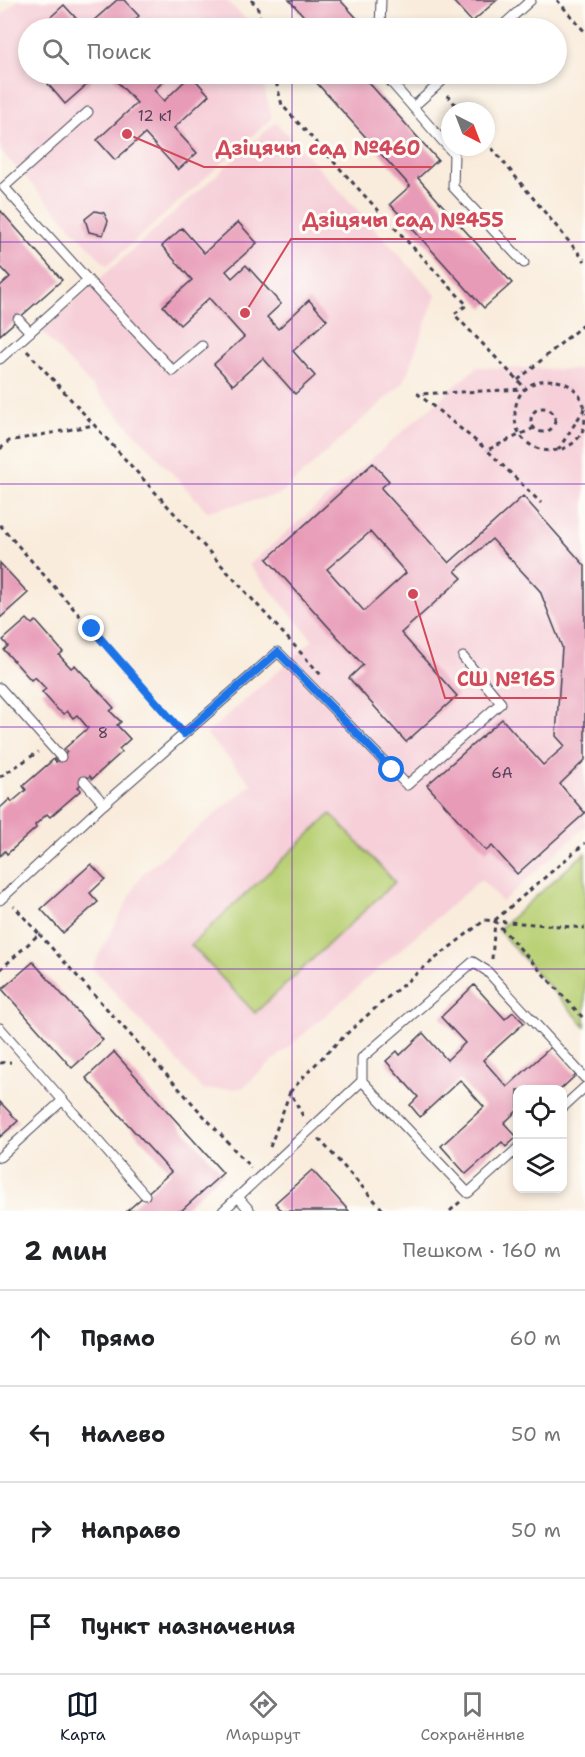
<!DOCTYPE html>
<html lang="ru">
<head>
<meta charset="utf-8">
<style>
  body { margin:0; font-family:"Shantell Sans",sans-serif; background:#f6f6f6; color:#202124 }
  .controls { position:absolute; right:18px; bottom:18px; display:grid; overflow:hidden; border-radius:12px; box-shadow:0 3px 9px #0003 }
  .controls button { width:54px; height:54px; display:grid; place-items:center; padding:0; border:0; border-bottom:2px solid #e0e0e0; background:#fff; color:#202124; font:30px sans-serif }
  .compass { position:absolute; left:441px; top:102px; width:54px; height:54px; border-radius:50%; background:#fff; box-shadow:0 3px 9px #0003; rotate:138deg }
  .stop { position:absolute; width:18px; height:18px; margin:-14px; border:4px solid #1a73e8; border-radius:50%; background:#fff }
  .stop.end { background:#1a73e8; border-color:#fff; box-shadow:0 2px 6px #0008 }
  .list { margin:0; padding:0; list-style:none }
  h2 { display:flex; justify-content:space-between; align-items:center; height:78px; margin:0; padding:0 24px; font-size:26px }
  h2 small { font-size:20px; font-weight:400; color:#757577 }
  .list li { display:grid; grid-template-columns:39px 1fr auto; gap:18px; align-items:center; box-sizing:border-box; height:96px; padding:0 24px; border-top:2px solid #e0e0e0 }
  .list b { display:block; font-size:22px; white-space:nowrap }
  .list em { font-size:20px; font-style:normal; color:#757577 }
  .icon { flex:none; width:33px; height:33px; fill:none; stroke:currentColor; stroke-width:2; stroke-linecap:round; stroke-linejoin:round }
  .map { position:relative; flex:none; width:585px; height:1211px; overflow:hidden }
  .search { position:absolute; background:#fff; box-shadow:0 3px 9px #0003; left:18px; right:18px; top:18px; height:66px; display:flex; align-items:center; gap:15px; box-sizing:border-box; padding:0 21px; border-radius:33px; color:#757577; font-size:22px }
  .sheet { height:462px; background:#fff }
  nav { display:flex; justify-content:space-around; align-items:center; box-sizing:border-box; height:84px; border-top:2px solid #e0e0e0; background:#fff; font-size:16px; color:#757577 }
  nav a { display:grid; justify-items:center; gap:3px }
  nav .on { color:#111827 }
  .map>svg:first-child { display:block }
</style>
</head>
<body>
<div class="map">
<svg width="585" height="1211" viewBox="0 0 585 1211">
  <rect width="100%" height="100%" fill="#fdfcf7"/>
  <filter id="ink" filterUnits="userSpaceOnUse"><feTurbulence type="fractalNoise" baseFrequency=".0167" numOctaves="2"/><feDisplacementMap in="SourceGraphic" scale="12" xChannelSelector="R" yChannelSelector="G"/><feConvolveMatrix kernelMatrix="1 2 1 2 8 2 1 2 1" color-interpolation-filters="sRGB"/></filter>
  <filter id="wash" filterUnits="userSpaceOnUse"><feTurbulence type="fractalNoise" baseFrequency=".008" numOctaves="4" result="noise"/><feDisplacementMap in="SourceGraphic" scale="24" xChannelSelector="R" yChannelSelector="G"/><feGaussianBlur stdDeviation="1.35" result="paint"/><feColorMatrix in="noise" values="0 0 0 0 0 0 0 0 0 0 0 0 0 0 0 0 0 1.4 0 .05"/><feComposite in="paint" operator="in"/></filter>
  <g filter="url(#wash)">
    <rect width="100%" height="100%" fill="#f9ecdc"/>
    <!-- built -->
    <g fill="#f6cfd8">
      <path d="M18,0H226L248,21L250,28H28V74H261L272,118L107,266L0,150V16Z"/>
      <path d="M276,122L436,295L404,382L279,495L207,511L41,331Z"/>
      <path d="M477,367L585,370V827L502,902L481,879L242,1088L203,1090L92,968L142,874L252,784L206,734L313,640L249,565Z"/>
    </g>
    <!-- green -->
    <g fill="#b9d074" stroke="#6e7958" stroke-width="1.5">
      <path d="M331,814L395,882L255,1013L191,945Z"/>
      <path d="M585,853V1026L498,930Z"/>
    </g>
    <g id="blocks">
      <!-- building -->
      <g fill="#e89bb7" fill-rule="evenodd">
        <path d="M117,0H124L139,16L125,28H85Z"/>
        <path d="M289,0H340L366,28H315Z"/>
        <path d="M452,0H497L472,22Z"/>
        <path d="M64,5L85,28H49L44,23Z"/>
        <path d="M59,74H99L65,104L48,84Z"/>
        <path d="M110,74H157L164,81L154,90L164,101L191,75L209,95L174,128L197,153L178,170L145,134L115,160L97,140L137,103Z"/>
        <path d="M323,74H361L438,160L418,178L512,283L484,308L390,204L410,186L315,81Z"/>
        <path d="M0,210L62,280L0,335V286L10,277L0,266Z"/>
        <path d="M95,211L104,213L108,221L103,235L89,232L85,219Z"/>
        <path d="M238,222L257,243L226,271L232,278L246,265L281,304L267,317L278,329L309,300L327,320L293,351L315,376L295,394L263,358L233,385L214,364L244,337L209,298L180,325L163,306L192,280L162,246L182,228L204,253Z"/>
        <path d="M373,463L389,481L381,488L449,563L523,496L585,566V760L560,784L585,813L517,874L492,846L486,851L427,785L502,719L543,765L565,746L556,736L562,647L540,591L492,539L455,571L462,578L401,633L457,696L406,742L349,678L363,665L267,559ZM370,532L406,573L364,611L327,569Z"/>
        <path d="M0,563L28,593L0,618Z"/>
        <path d="M27,619L32,624L36,621L63,652L59,655L71,668L75,665L114,708L110,711L121,722L117,725L130,739L119,749L122,752L92,779L90,776L78,787L81,790L50,817L47,814L35,825L36,828L7,854L5,851L0,856V808L10,799L12,802L26,790L23,786L54,759L56,762L67,752L64,749L88,728L77,715L73,718L67,711L64,714L58,710L42,692L46,689L35,677L31,680L4,650L8,646L3,640Z"/>
        <path d="M91,864L105,879L90,893L98,902L63,933L41,909Z"/>
        <path d="M33,962L103,1040L72,1068L2,989Z"/>
        <path d="M474,985L505,1019L513,1012L524,1023L483,1060L507,1087L551,1047L576,1075L560,1090H518V1110L504,1123L517,1137L506,1147L502,1142L466,1174L441,1146L484,1107L460,1080L420,1117L410,1105L418,1097L386,1061L397,1051L400,1055L423,1033L447,1060L465,1043L441,1017Z"/>
        <path d="M114,1052L223,1173L181,1211H127L171,1172L86,1078Z"/>
        <path d="M0,1102L18,1121L0,1137Z"/>
        <path d="M312,1170L349,1211H282L275,1203Z"/>
      </g>
    </g>
  </g>
  <g filter="url(#ink)">
    <use href="#blocks" fill-opacity="0" stroke="#424053" stroke-width="1.5"/>
    <g fill="none" stroke-linecap="round" stroke-linejoin="round">
      <!-- lane casing -->
      <g stroke="#424053" stroke-width="11">
        <g id="lane">
          <path d="M380,28L381,0"/>
          <path d="M500,28L531,0"/>
          <path d="M384,74L454,154L453,187L524,263"/>
          <path d="M413,107L450,74"/>
          <path d="M88,280L173,371L202,346"/>
          <path d="M18,319L30,332"/>
          <path d="M0,359L88,280L4,187L88,112"/>
          <path d="M0,688L61,757"/>
          <path d="M84,781L104,804"/>
          <path d="M0,900L104,804L278,652L407,785L501,703L463,657"/>
          <path d="M0,1028L145,1195"/>
          <path d="M562,1108L585,1087"/>
          <path d="M518,1148L468,1193L362,1081V1058L473,962L487,971L585,1078"/>
          <path d="M0,1157L63,1100"/>
          <path d="M238,1197L250,1211"/>
          <path d="M223,1211L362,1081"/>
        </g>
      </g>
      <!-- path -->
      <g stroke="#424053" stroke-width="3" stroke-dasharray="4.5 4.5" stroke-linecap="butt">
        <path d="M251,0L257,6L263,28"/>
        <path d="M557,0L585,32"/>
        <path d="M274,74L282,105L364,195L467,305L454,314L526,389L418,394L487,450"/>
        <path d="M447,95L461,111"/>
        <path d="M486,141L585,261"/>
        <path d="M27,351L321,675"/>
        <path d="M518,380L585,323"/>
        <path d="M585,407C582,402 580,395 576,391C564,378 539,376 525,389C518,395 515,405 515,414C513,455 571,465 584,427C585,423 585,417 585,413"/>
        <circle cx="543" cy="420" r="12"/>
        <path d="M534,428L487,450L541,503"/>
        <path d="M0,449L9,441L94,425"/>
        <path d="M558,450L585,408"/>
        <path d="M0,525L175,724"/>
        <path d="M0,777L38,752"/>
        <path d="M495,920L585,843"/>
        <path d="M39,934L251,1168"/>
        <path d="M492,959L495,921L585,928"/>
        <path d="M0,970L39,934L14,906"/>
        <path d="M0,1063L11,1062"/>
        <path d="M303,1116L290,1092C347,1027 416,973 485,920L495,921L585,1020"/>
        <path d="M319,1139L384,1211"/>
        <path d="M270,1147L290,1092"/>
        <path d="M450,1211L460,1202"/>
      </g>
      <!-- lane -->
      <use href="#lane" stroke="#fff" stroke-width="9"/>
    </g>
  </g>
  <g fill="none" stroke-linecap="round" stroke-linejoin="round" filter="url(#ink)">
    <!-- route -->
    <path stroke="#1a73e8" stroke-width="8" d="M92,629L184,734L278,652L392,770"/>
  </g>
  <!-- grid -->
  <path fill="none" stroke="#7b2cbf" stroke-width="1.5" stroke-opacity="0.55" d="M292,0V28M292,74V1211M0,242H585M0,484H585M0,727H585M0,969H585"/>
  <g text-anchor="middle" dominant-baseline="central" stroke-width="6" stroke-linejoin="round" paint-order="stroke">
    <!-- number labels -->
    <g font-size="15" fill="#54405a">
      <text x="155" y="116">12 к1</text>
      <text x="103" y="733">8</text>
      <text x="502" y="773">6А</text>
    </g>
  </g>
  <!-- callouts -->
  <path fill="none" stroke="#d1495b" stroke-width="2" d="M127 134L204 167H432M245 313L291 239H516M413 594L445 698H567"/>
  <g fill="#d1495b" stroke="#fdfcf7" stroke-width="2">
    <circle cx="127" cy="134" r="6"/>
    <circle cx="245" cy="313" r="6"/>
    <circle cx="413" cy="594" r="6"/>
  </g>
  <g font-size="20" text-anchor="middle" font-weight="bold" fill="#d1495b" stroke="#fdfcf7" stroke-width="6" stroke-linejoin="round" paint-order="stroke">
    <text x="318" y="155">Дзіцячы сад №460</text>
    <text x="403" y="227">Дзіцячы сад №455</text>
    <text x="506" y="686">СШ №165</text>
  </g>
</svg>
<div class="controls">
<button><svg class="icon" aria-label="locate" viewBox="0 0 24 24"><circle cx="12" cy="12" r="6"/><path d="M12 2v4M12 18v4M2 12h4M18 12h4"/></svg></button>
<button><svg class="icon" aria-label="layers" viewBox="0 0 24 24"><path d="M12 4l9 5-9 5-9-5zM3 14l9 5 9-5"/></svg></button>
</div>
<svg class="compass" viewBox="-18 -18 36 36"><path d="M0-13l5 13h-10z" fill="#e53935"/><path d="M0 13l5-13h-10z" fill="#757577"/></svg>
<div class="stop" style="left:392px;top:770px"></div>
<div class="stop end" style="left:92px;top:629px"></div>
<div class="search"><svg class="icon" aria-label="search" viewBox="0 0 24 24"><circle cx="10" cy="10" r="6"/><path d="M15 15l6 6"/></svg>Поиск</div>
</div>
<section class="sheet">
<h2>2 мин<small>Пешком · 160 m</small></h2>
<ul class="list">
<li><svg class="icon" aria-label="ahead" viewBox="0 0 24 24"><path d="M12 20V5M6 11l6-6 6 6"/></svg><div><b>Прямо</b></div><em>60 m</em></li>
<li><svg class="icon" aria-label="left" viewBox="0 0 24 24"><path d="M17 20v-9H6M10 6l-5 5 5 5"/></svg><div><b>Налево</b></div><em>50 m</em></li>
<li><svg class="icon" aria-label="right" viewBox="0 0 24 24"><path d="M7 20v-9h11M14 6l5 5-5 5"/></svg><div><b>Направо</b></div><em>50 m</em></li>
<li><svg class="icon" aria-label="arrive" viewBox="0 0 24 24"><path d="M6 21V4h12l-3 4 3 4H6"/></svg><div><b>Пункт назначения</b></div></li>
</ul>
</section>
<nav>
<a class="on"><svg class="icon" aria-label="map" viewBox="0 0 24 24"><path d="M3 6l6-2 6 2 6-2v14l-6 2-6-2-6 2zM9 4v14M15 6v14"/></svg>Карта</a>
<a><svg class="icon" aria-label="directions" viewBox="0 0 24 24"><path d="M12 3l9 9-9 9-9-9zM9 14v-3h6M13 9l2 2-2 2"/></svg>Маршрут</a>
<a><svg class="icon" aria-label="saved" viewBox="0 0 24 24"><path d="M7 4h10v16l-5-4-5 4z"/></svg>Сохранённые</a>
</nav>
</body>
</html>
